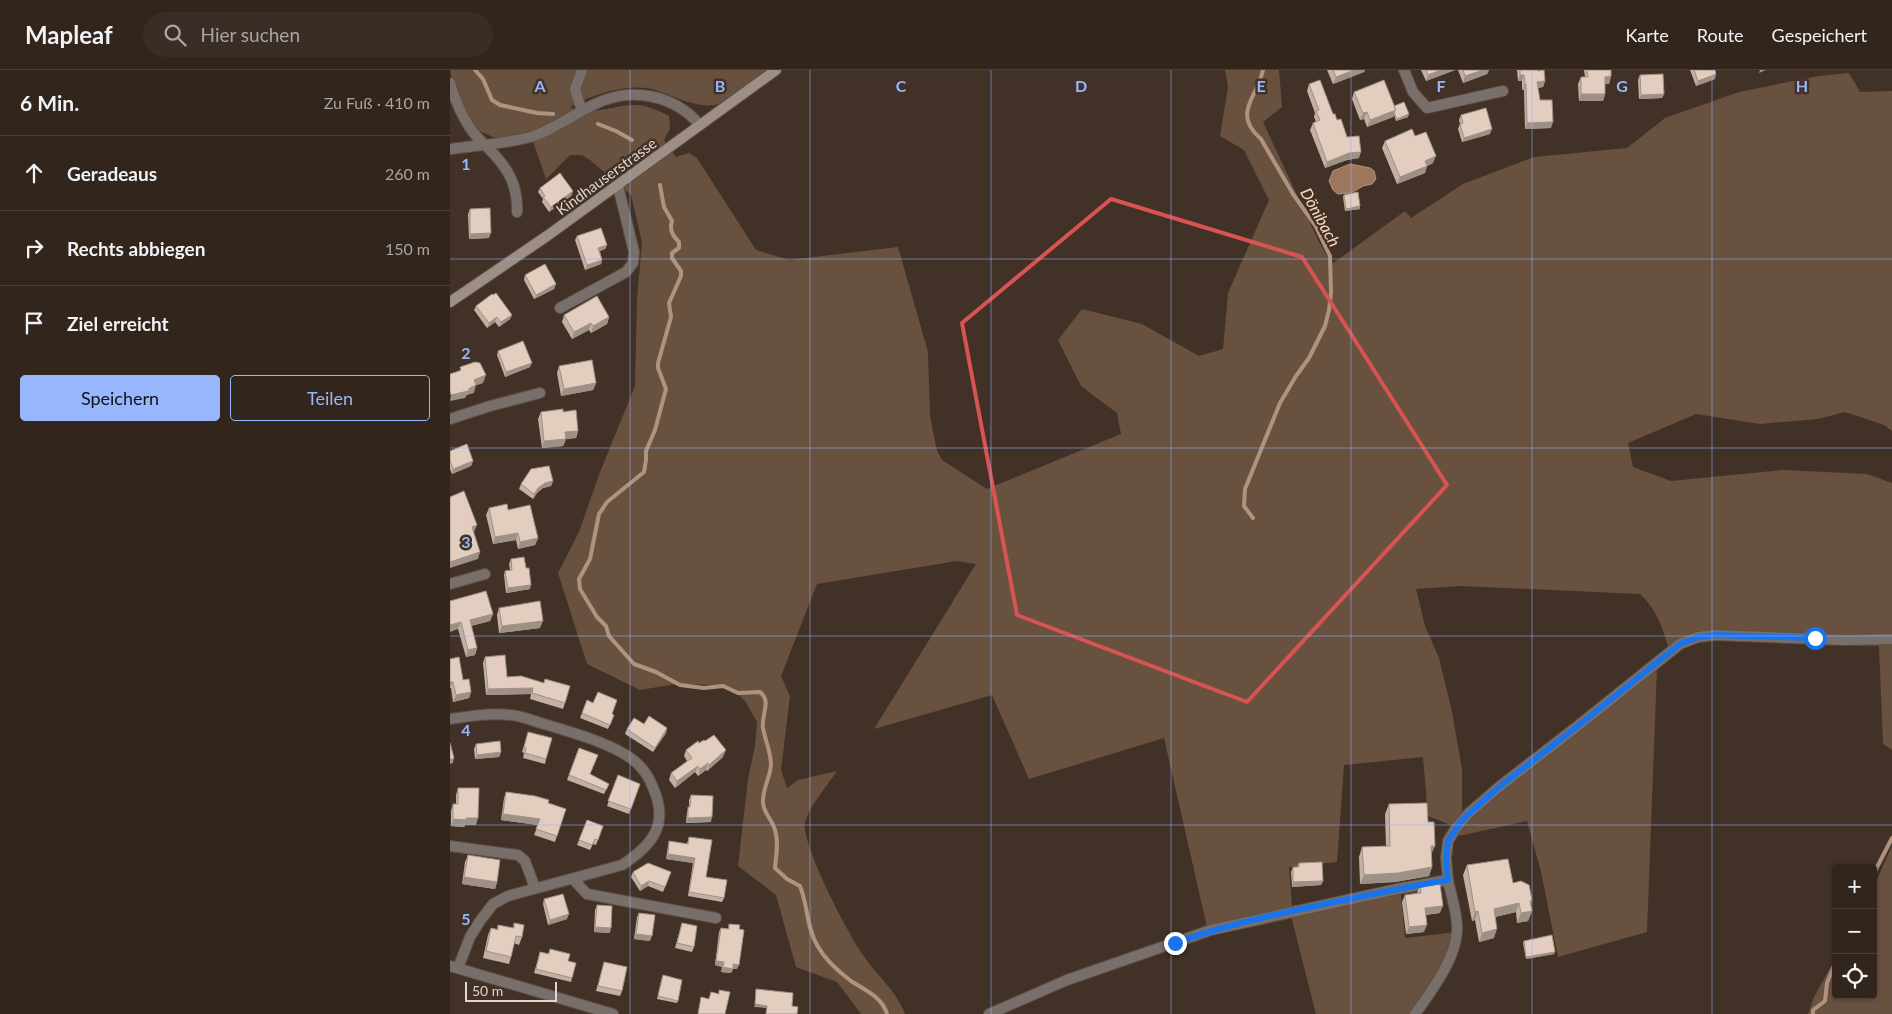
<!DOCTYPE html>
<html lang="de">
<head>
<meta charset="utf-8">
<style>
  body { margin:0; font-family:Lato,sans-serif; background:#3a2d25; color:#f1f3f6 }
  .controls { position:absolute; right:15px; bottom:15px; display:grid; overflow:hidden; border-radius:5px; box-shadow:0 1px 4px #0004 }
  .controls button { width:45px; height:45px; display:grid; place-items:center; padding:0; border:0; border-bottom:1px solid #4d423b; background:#32251c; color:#f1f3f6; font:25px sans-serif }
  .scale { position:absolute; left:15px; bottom:12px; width:92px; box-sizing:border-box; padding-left:5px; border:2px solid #dfd5cd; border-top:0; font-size:14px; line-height:18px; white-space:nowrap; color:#dfd5cd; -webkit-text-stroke:4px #423126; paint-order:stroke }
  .stop { position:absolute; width:15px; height:15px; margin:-11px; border:4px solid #1a73e8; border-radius:50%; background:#fff }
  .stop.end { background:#1a73e8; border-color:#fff; box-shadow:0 1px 5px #0008 }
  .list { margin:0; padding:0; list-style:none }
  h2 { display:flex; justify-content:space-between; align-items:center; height:65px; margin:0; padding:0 20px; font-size:21px }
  h2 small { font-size:16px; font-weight:400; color:#a8a5a3 }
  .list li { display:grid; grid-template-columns:32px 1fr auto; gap:15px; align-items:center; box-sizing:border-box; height:75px; padding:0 20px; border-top:1px solid #4d423b }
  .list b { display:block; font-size:19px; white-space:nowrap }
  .list em { font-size:16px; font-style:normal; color:#a8a5a3 }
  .actions { display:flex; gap:10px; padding:15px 20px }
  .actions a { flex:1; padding:11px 0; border:1px solid #97b6fd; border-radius:5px; text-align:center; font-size:18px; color:#97b6fd }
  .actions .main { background:#97b6fd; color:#111 }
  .icon { flex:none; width:28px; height:28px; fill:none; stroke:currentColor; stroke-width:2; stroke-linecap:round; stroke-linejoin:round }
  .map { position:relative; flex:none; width:1442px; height:944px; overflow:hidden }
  header { display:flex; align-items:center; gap:30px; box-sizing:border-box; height:70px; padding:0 25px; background:#32251c; border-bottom:1px solid #4d423b }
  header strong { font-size:24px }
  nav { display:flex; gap:28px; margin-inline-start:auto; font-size:18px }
  .search { width:350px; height:45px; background:#3a2d25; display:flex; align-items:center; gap:12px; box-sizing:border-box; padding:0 18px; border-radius:28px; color:#a8a5a3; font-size:19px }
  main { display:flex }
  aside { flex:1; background:#32251c }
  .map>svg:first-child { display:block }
</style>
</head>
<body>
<header>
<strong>Mapleaf</strong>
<div class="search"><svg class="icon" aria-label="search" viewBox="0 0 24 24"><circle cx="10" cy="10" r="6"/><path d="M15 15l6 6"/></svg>Hier suchen</div>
<nav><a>Karte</a><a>Route</a><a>Gespeichert</a></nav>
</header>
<main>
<aside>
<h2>6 Min.<small>Zu Fuß · 410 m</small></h2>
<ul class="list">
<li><svg class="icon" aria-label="ahead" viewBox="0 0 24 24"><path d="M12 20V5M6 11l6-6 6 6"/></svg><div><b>Geradeaus</b></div><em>260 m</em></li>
<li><svg class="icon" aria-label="right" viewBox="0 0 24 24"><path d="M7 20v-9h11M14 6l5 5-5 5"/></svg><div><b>Rechts abbiegen</b></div><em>150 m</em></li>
<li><svg class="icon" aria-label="arrive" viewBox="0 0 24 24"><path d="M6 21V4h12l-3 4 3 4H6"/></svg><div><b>Ziel erreicht</b></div></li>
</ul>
<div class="actions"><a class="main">Speichern</a><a>Teilen</a></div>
</aside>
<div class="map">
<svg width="1442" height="944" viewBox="0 0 1442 944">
  <rect width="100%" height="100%" fill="#423126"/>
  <!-- green -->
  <g fill="#695140">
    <path d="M0,0H316C306,7 275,33 265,35C245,38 224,26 206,20C179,12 143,24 120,37C140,48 164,34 186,35C197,35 209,41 219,46L220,59L214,70L226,87L239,83L247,88L306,180L339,190L448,177L478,282L480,346L487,381L492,390L537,419L671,364L667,343L631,316L608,270L632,239L692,254L749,286L773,279L778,223L819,130L794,80L770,66L778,17L775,0H829L832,37L813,52L869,172L882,194L955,141L961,148L1013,114L1084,87L1177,78L1215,48L1289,22L1368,6L1399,3L1410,22L1442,21V361L1434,355L1395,342L1368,349L1310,354L1246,344L1178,373L1183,397L1221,411L1333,400L1417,404L1442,413V680L1433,674L1429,576L1266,570L1243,574L1221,585C1213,561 1209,542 1190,524L1010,516L966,519L975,556L989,588L1002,642L1012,699V744L1024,731L1207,598L1197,862L1108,887L1091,802L1077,751L1004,767L1003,756L978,746L973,687L894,695L887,792L839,797L842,836L950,814L955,868L1007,862L968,944H866L841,846L759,866L714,668L579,709L542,625L424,659L526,494L507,491L367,514L331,606L340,626L331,700L337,718L348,710L387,701C379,713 357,740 355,753C351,774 399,866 413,885C426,905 447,921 455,944H411L387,912L346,897L326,825L288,796L298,709L305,676L307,652L295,631L282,619L265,615L226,614L190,620L137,594L108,503L129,462L150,402L185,316L187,229L192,172L181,125L140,90L132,85H120L96,109L80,63L58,68L43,67L27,60L5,22Z"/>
    <path d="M1442,776V944H1358L1364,927L1386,887V925H1423V818Z"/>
  </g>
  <!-- water -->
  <path fill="#9c775e" stroke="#b0937f" d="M900,94L920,98L924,101L926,109L922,114L913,116L901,123L888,124L883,120L879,111L883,101Z"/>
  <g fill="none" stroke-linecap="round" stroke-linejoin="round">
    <!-- stream -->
    <g stroke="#b0937f" stroke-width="4">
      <path d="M25,0L33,9L42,30L50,35L87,43L103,44"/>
      <path d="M148,54L166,61L182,70"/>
      <path d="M210,115L214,137L222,151C219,160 223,166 229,172V178L222,183V188L231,201V206L219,233L221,247L208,293V298L216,319L205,360L196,381V390L194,402L157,432L149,444L140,489L129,509L130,519L147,547L156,556L159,566L184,594L206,602L230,615L254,618L273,616L288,623L310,622C322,632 311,644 313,658C315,670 321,682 321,695C320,708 312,720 313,733C314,744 322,749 325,760C329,772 326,786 325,798L337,809L350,816C358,835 356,856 367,875C374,888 389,902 401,911C415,920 432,927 437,944"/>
      <path d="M803,448L794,436L795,419L830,333L846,306L859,288L875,256L879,240L881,223L880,186L865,155L843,124L811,69C781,43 808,27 813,0"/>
      <path d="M1423,805L1442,768"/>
      <path d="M1363,944V940L1375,931L1377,913L1386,891"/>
    </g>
    <!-- street casing -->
    <g stroke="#5e4f44" stroke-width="12">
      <g id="street">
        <path d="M954,0L963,22L977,38L1053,21"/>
        <path d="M0,13C5,29 12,48 23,62C28,69 34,74 39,79C58,98 68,115 67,142"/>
        <path d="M132,41L125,19L132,0"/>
        <path d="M0,79C28,75 57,74 84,66C106,58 124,44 145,34C182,16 224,25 250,55"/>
        <path d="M110,238L176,202L183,193L184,182L168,116"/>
        <path d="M0,349L40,336L90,323"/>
        <path d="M0,514L35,504"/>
        <path d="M0,649C20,646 40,643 61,645C72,646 83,651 94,654C121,662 160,673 182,689C193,697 200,709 204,720C219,756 201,776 172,795L58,826L43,834L30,851L20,867L8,898"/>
        <path d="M0,776L68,785L75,791L85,818"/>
        <path d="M123,809L137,824L266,848"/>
        <path d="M998,810L996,788L998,771L1006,758L1019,743L1049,717L1129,655L1230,574L1248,567L1264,565L1395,570L1442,569"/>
        <path d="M0,896L163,944"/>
        <path d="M539,944L617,910L761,860L947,819L998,810C1001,826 1008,844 1007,860C1006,889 981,922 965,944"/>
      </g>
    </g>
    <!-- secondary casing -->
    <g stroke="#5e4f44" stroke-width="12">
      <path id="secondary" d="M0,232L97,166L326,0"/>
    </g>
    <!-- street -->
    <use href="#street" stroke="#786f6a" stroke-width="10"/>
    <!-- secondary -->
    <use href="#secondary" stroke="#9d8f86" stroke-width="10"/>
  </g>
  <!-- wall -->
  <g fill="#c2b0a3">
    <path d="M877,0H915L914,2L883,14Z"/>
    <path d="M971,0H1005L976,11Z"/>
    <path d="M1008,0H1039L1037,4L1013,13Z"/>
    <path d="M1067,0H1088L1095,11L1093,17L1088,18L1090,30L1101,58L1075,59L1074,20H1072V11H1068Z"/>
    <path d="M1134,0H1161V6L1159,14H1155V24L1153,31H1129L1128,14L1131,7H1135Z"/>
    <path d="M1240,0H1265V9L1246,16Z"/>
    <path d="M1190,5L1214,24L1212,28L1189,29L1188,10Z"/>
    <path d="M859,14L887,50L909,88L897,90L875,98L860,60L863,53L866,52L864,47L865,43L857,21Z"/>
    <path d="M904,22L944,36L958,47L946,51L944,45L943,47L917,57L914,49L910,50L902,29Z"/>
    <path d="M1011,45L1040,64L1012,72L1008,59L1010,54L1009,50Z"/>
    <path d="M965,66L983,93L977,96L975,103L947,114L932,78L935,71Z"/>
    <path d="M90,118L123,121L121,126L99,142L92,132L93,129L88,122Z"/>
    <path d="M894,125L910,136V139L895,141L893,127Z"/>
    <path d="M20,139L39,168L19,169L18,144Z"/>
    <path d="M127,166L157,175L155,179L150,181L152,190L151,194L135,200L125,170Z"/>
    <path d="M75,205L106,214L104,219L84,229L74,210Z"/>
    <path d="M43,225L62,245L60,249L49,257L45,252L37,258L24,240L26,236Z"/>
    <path d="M114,245L159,247L157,254L141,263L139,260L122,269L112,252Z"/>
    <path d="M48,281L80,297L55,307L47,285Z"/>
    <path d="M109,296L146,313L143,320L111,326L107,303Z"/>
    <path d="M91,342H113L128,361L126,368L116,369L113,376L92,378L88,349Z"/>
    <path d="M0,381L23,391L21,396L2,404L0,399Z"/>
    <path d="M103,411L101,416L93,418L87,423L83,429L69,419L71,414Z"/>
    <path d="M39,438L58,440L88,468L85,475L68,479L66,470L43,474L36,445Z"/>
    <path d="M61,489L76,498L80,519L56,523L54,505L55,501L60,500L59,494Z"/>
    <path d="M0,531L43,544L40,551L21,556L27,578L25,585L16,587Z"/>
    <path d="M49,538L90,558L49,563L47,545Z"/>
    <path d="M35,587L57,607L94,613L95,609L115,633L113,639L80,629L81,624L36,625L33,593Z"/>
    <path d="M0,589L21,622L19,628L3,632L1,618H0Z"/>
    <path d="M137,630L164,645L158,659L130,648Z"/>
    <path d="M194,654L217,658L216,663L203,682L175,664L177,659Z"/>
    <path d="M77,666L96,689L95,694L73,688L74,683L72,682Z"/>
    <path d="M249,673L273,687L257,701L256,700L248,706L245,702L225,718L219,710L221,703L237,691L234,686L236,680Z"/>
    <path d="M26,674L51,682L49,687L25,689L24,679Z"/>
    <path d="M129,678L140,704L159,714L154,724L117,710Z"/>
    <path d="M168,705L190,714L179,744L157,736Z"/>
    <path d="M8,718L26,755H15L14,757L1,756V741L3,734H6V725Z"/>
    <path d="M56,722L98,733L116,739L105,772L84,765L88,755L51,750L54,728Z"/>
    <path d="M241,725L261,752L236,753L237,742L239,737V730Z"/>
    <path d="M939,734L982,784V797L979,806L945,812L910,814L909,787L912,777L936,776L935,744Z"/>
    <path d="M137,750L153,756L146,775L143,774L140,780L127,775Z"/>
    <path d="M239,767L256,807L274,828L272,832L238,826L243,793L216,789L218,776L219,771L237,774Z"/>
    <path d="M18,785L47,812L45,819L12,814L15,792Z"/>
    <path d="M849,793L873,811L871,815L842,817L841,802L843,797H847Z"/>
    <path d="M1017,795L1063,813L1082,830L1081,835L1082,841L1078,851L1067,853L1066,842L1045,847L1044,868L1029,872L1025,850L1022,851L1013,805Z"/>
    <path d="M183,802H221L213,822L198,816L190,821L181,807Z"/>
    <path d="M970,815L990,843L976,845L974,862L956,864L952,832L955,825L967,823Z"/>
    <path d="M94,829L117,849L98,855L93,834Z"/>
    <path d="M147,835L160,863L144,862L145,840Z"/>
    <path d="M189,843L200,871L184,869L187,847Z"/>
    <path d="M64,853L72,867L69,875L64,873L61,887L59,894L33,888L38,865L41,858L47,859L48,855L63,858Z"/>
    <path d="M232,853L244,877L242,882L225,878Z"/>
    <path d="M279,854L287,899H283L281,903L271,902L272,897L265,895L269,862L271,858L278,859Z"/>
    <path d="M1074,871L1104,884L1076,889L1073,873Z"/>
    <path d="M100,879L122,908L121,912L84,903L90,882L98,884Z"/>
    <path d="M154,892L172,921L170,926L146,921Z"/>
    <path d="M212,907L228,931L227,933L207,929Z"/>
  </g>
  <!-- shaded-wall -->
  <g fill="#9e9085">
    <path d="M904,0H915L914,2L883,14L886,7Z"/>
    <path d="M991,0H1005L976,11L978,5Z"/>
    <path d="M1033,0H1039L1037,4L1013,13L1015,6Z"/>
    <path d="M1310,0H1316L1309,3Z"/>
    <path d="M1266,4L1265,9L1246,16L1248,11Z"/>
    <path d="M1070,5H1074L1072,11H1068Z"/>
    <path d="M1161,6L1159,14H1152L1155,7Z"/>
    <path d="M1095,11L1093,17L1085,18L1087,12Z"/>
    <path d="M1075,14H1076L1074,20H1072Z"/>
    <path d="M1131,24H1155L1153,31H1129Z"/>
    <path d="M1214,24L1212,28L1189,29L1191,25Z"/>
    <path d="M946,40L943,47L917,57L920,50Z"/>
    <path d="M917,42L914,49L910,50L913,43Z"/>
    <path d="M959,44L958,47L946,51L947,49Z"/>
    <path d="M1103,52L1101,58L1075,59L1077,53Z"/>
    <path d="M1042,59L1040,64L1012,72L1014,68Z"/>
    <path d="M911,82L909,88L897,90L875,98L877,92L899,83Z"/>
    <path d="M986,86L983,93L977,96L975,103L947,114L950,107L975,91Z"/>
    <path d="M123,121L121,126L99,142L101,137Z"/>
    <path d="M910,136V139L895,141L896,139Z"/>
    <path d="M41,163L39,168L19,169L20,164Z"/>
    <path d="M157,175L155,179L147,182L148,178Z"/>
    <path d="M152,190L151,194L135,200L137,195Z"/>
    <path d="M106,214L104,219L84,229L86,225Z"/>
    <path d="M62,245L60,249L49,257L51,252Z"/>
    <path d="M47,247L45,252L37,258L39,253Z"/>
    <path d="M159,247L157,254L141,263L143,256Z"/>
    <path d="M141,253L139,260L122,269L124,262Z"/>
    <path d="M82,293L80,297L55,307L56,302Z"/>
    <path d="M36,305L33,313L22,317L24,310Z"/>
    <path d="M146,313L143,320L111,326L114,319Z"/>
    <path d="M26,315L24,323L17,325L15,328L0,331L1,325Z"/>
    <path d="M128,361L126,368L112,369L115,362Z"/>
    <path d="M116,369L113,376L92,378L94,371Z"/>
    <path d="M23,391L21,396L2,404L3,399Z"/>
    <path d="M103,411L101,416L93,418L87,423L83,429L84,424L88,418L95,413Z"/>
    <path d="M27,455L24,462L19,464L22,457Z"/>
    <path d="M68,463L66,470L43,474L45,467Z"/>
    <path d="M88,468L85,475L68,479L70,472Z"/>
    <path d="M30,482L28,489L0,498V492Z"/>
    <path d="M81,515L80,519L56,523L58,518Z"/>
    <path d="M43,544L40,551L17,557L20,550Z"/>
    <path d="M93,551L90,558L49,563L52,556Z"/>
    <path d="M11,552L8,559L0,562V555Z"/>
    <path d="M27,578L25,585L16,587L18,580Z"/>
    <path d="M0,612H3L0,618Z"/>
    <path d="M83,618L81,624L36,625L38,619Z"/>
    <path d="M21,622L19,628L3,632L6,625Z"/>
    <path d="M217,658L216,663L203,682L205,678Z"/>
    <path d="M276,680L273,687L257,701L259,695Z"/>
    <path d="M51,682L49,687L25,689L27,685Z"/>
    <path d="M4,688L3,693L0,694V690Z"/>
    <path d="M258,693L256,700L248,706L250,699Z"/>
    <path d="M248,696L245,702L225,718L227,711Z"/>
    <path d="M53,744L90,749L88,755L51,750Z"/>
    <path d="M262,747L261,752L236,753L238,748Z"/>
    <path d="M16,748H28L26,755H15L14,757L1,756L3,749Z"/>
    <path d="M981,776H985L981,785Z"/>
    <path d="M218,784L245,788L243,793L216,789Z"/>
    <path d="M982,797L979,806L945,812L910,814L914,805Z"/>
    <path d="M14,807L47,812L45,819L12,814Z"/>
    <path d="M199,811L198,816L190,821L191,816Z"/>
    <path d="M873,811L871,815L842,817L843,812Z"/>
    <path d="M1069,833L1066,842L1040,848L1044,839Z"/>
    <path d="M993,836L990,843L972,845L975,838Z"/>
    <path d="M1028,841L1025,850L1022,851L1025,842Z"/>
    <path d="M1082,841L1078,851L1067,853L1071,843Z"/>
    <path d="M119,844L117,849L98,855L100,850Z"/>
    <path d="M977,855L974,862L956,864L959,857Z"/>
    <path d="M145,857L161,858L160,863L144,862Z"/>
    <path d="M1047,859L1044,868L1029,872L1032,863Z"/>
    <path d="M186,864L202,866L200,871L184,869Z"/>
    <path d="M1105,882L1104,884L1076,889V887Z"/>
    <path d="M266,891L274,892L272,897L265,895Z"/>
    <path d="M283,894L289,895L287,899H283L281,903L271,902L273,897Z"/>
    <path d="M305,934L317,936L316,938L304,937Z"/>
  </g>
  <!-- building -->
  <g fill="#e2cdbe" stroke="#9e9085">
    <path d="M883,0H904L886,7Z"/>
    <path d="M976,0H991L978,5Z"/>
    <path d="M1013,0H1033L1015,6Z"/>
    <path d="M1070,0H1088V1L1094,0L1095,11L1087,12L1090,30H1102L1103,52L1077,53L1076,14H1075L1074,5H1070Z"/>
    <path d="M1137,0H1161V6L1155,7V24H1131V7H1138Z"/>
    <path d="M1244,0H1265L1266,4L1248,11Z"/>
    <path d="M1213,4L1214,24L1191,25L1190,5Z"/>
    <path d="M870,10L883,44H885L887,50L891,49L897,67L909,66L911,82L899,83L877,92L863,53L870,50L866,41L869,40L859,14Z"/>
    <path d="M934,10L946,40L920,50L917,42L913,43L904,22Z"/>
    <path d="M954,32L959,44L947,49L944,42L946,40L944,36Z"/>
    <path d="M1036,38L1042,59L1014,68L1010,54L1013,53L1011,45Z"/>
    <path d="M962,59L965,66L976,62L986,86L975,91L977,96L950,107L935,71Z"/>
    <path d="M110,103L123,121L101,137L93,127L95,126L90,118Z"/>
    <path d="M908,122L910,136L896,139L894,125Z"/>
    <path d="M40,138L41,163L20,164V139Z"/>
    <path d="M151,158L157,175L148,178L152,190L137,195L127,166Z"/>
    <path d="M95,194L106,214L86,225L75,205Z"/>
    <path d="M46,223L62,245L51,252L47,247L39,253L26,236L42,224L43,225Z"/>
    <path d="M147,226L159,247L143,256L141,253L124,262L114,245Z"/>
    <path d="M73,271L82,293L56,302L48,281Z"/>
    <path d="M142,290L146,313L114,319L109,296Z"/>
    <path d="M25,292L30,293L36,305L24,310L26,315L20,318L18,321L1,325L0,321V304L9,301L11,300L10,297Z"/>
    <path d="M113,339V342L126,340L128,361L115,362L116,369L94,371L91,342Z"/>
    <path d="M17,374L23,391L3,399L0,390V381Z"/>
    <path d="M99,396L103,411L95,413L88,418L84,424L71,414L81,399Z"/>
    <path d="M14,421L27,455L22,457L30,482L0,492V427Z"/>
    <path d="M57,434L58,440L80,435L88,468L70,472L68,463L45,467L39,438Z"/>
    <path d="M74,487L76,498H79L81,515L58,518L55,501L62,500L61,489Z"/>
    <path d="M36,521L43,544L20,550L27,578L18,580L11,552L0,555V531Z"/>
    <path d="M90,531L93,551L52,556L49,538Z"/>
    <path d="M55,585L57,607L71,606L94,613L95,609L120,616L115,633L82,623L83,618L38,619L35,587Z"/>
    <path d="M9,587L13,610L19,609L21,622L6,625L3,612H0V589Z"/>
    <path d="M148,622L167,630L162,644L164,645L160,655L132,643L137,630L143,633Z"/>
    <path d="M199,646L217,658L205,678L177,659L184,648L194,654Z"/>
    <path d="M78,662L102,668L96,689L75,683L76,678L74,677Z"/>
    <path d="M264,665L276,680L259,695L258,693L250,699L248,696L227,711L221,703L242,688L236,680L248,671L249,673L254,670L255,671Z"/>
    <path d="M50,671L51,682L27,685L26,674Z"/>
    <path d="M0,673L4,688L0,690Z"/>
    <path d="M129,678L148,685L140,704L159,714L156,720L119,705Z"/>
    <path d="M168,705L190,714L181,739L158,731Z"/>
    <path d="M8,718H29L28,748H16L17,750L3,749V734H8Z"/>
    <path d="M56,722L85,726L99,730L98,733L116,739L107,766L86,759L90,749L53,744Z"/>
    <path d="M241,725L263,726L262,747L238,748V737H240Z"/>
    <path d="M977,733L978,752H984L985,776H981L982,797L948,803L914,805L912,777L940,776L939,734Z"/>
    <path d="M137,750L153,756L148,770L145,769L142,775L129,770Z"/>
    <path d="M239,767L262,770L256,807L277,810L274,828L239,822L245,788L218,784L219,771L238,774Z"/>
    <path d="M18,785L50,790L47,812L14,807Z"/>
    <path d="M1058,789L1063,813L1071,811L1079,815L1082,830L1080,831L1082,841L1071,843L1069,833L1044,839L1047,859L1032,863L1028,841L1025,842L1017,795Z"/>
    <path d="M872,792L873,811L843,812V797H849V793Z"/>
    <path d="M198,793L221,802L215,817L199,811L191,816L183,802Z"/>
    <path d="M982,813V815L990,814L993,836L975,838L977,855L959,857L955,825L971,823L970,815Z"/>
    <path d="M113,824L119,844L100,850L94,829Z"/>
    <path d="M147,835L162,836L161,858L145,857Z"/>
    <path d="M189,843L205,845L202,866L186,864Z"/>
    <path d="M64,853L74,855L72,867L66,866L61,887L36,881L41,858L48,860V855L64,858Z"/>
    <path d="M232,853L247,856L244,877L227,873Z"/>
    <path d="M279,854L290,855L289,859L294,860L289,895L283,894V899L273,897L274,892L266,891L271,858L279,859Z"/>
    <path d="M1102,865L1105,882L1076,887L1074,871Z"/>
    <path d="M100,879L120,884L118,891L126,893L122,908L86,899L90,882L99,884Z"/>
    <path d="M154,892L177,897L172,921L148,916Z"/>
    <path d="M213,905L232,910L228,931L208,926Z"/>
    <path d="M306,919L343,923L342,936L348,937L347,944H316L317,936L305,934Z"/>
    <path d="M269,920L280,922L275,944H248L251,927L259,929L261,922L269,924Z"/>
  </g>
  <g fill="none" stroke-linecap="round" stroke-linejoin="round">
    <!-- route -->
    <path stroke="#1a73e8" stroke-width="6" d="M725,873C772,856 821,845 870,835C913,826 955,817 998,810L996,788L998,771L1012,750L1049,717L1129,655L1230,574L1248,567L1264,565L1365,568"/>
  </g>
  <!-- marked area -->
  <path fill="none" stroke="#d85351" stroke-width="4" stroke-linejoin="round" d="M661,129L852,187L997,415L797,632L567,545L512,253Z"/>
  <!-- grid -->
  <path fill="none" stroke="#97b6fd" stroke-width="1" stroke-opacity="0.55" d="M180,0V944M360,0V944M541,0V944M721,0V944M901,0V944M1082,0V944M1262,0V944M0,189H1442M0,378H1442M0,566H1442M0,755H1442"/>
  <g text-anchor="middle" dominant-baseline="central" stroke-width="5" stroke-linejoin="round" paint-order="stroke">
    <!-- street labels -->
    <g font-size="15" fill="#dfd5cd" stroke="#423126">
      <text transform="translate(156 106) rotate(-36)">Kindhauserstrasse</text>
    </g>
    <!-- water labels -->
    <g font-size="16" font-style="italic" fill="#ffdac1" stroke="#423126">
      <text transform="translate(871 147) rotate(61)">Dönibach</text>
    </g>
  </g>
  <g font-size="16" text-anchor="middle" font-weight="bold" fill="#97b6fd" stroke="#423126" stroke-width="5" stroke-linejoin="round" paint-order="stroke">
    <text x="90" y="22">A</text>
    <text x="270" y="22">B</text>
    <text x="451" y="22">C</text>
    <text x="631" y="22">D</text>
    <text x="811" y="22">E</text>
    <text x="991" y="22">F</text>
    <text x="1172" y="22">G</text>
    <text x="1352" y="22">H</text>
    <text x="16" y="100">1</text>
    <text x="16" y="289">2</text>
    <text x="16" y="478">3</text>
    <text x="16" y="666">4</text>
    <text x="16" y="855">5</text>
  </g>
</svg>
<div class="controls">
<button>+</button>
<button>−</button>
<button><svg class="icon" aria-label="locate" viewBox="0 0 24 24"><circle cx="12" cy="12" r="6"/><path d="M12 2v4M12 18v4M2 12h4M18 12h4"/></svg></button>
</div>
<div class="scale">50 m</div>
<div class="stop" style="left:1365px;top:568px"></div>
<div class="stop end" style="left:725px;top:873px"></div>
</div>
</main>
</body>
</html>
